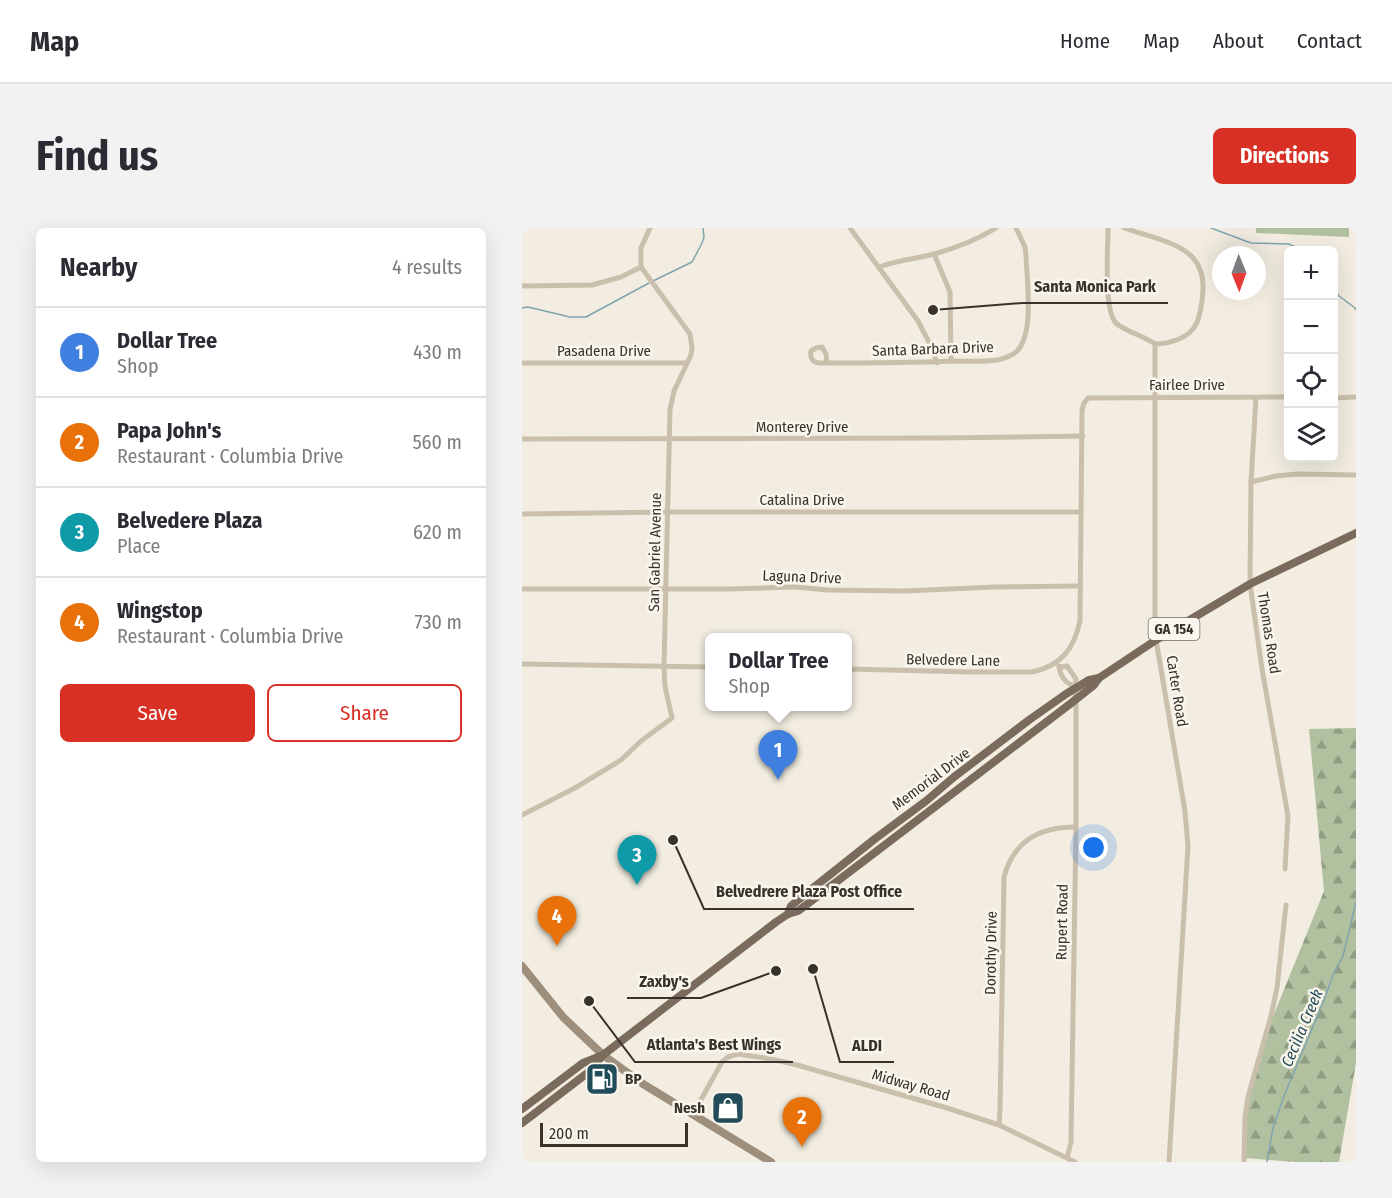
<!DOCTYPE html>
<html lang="en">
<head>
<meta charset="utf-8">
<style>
  body { margin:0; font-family:"Fira Sans Condensed",sans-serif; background:#f2f2f3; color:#2b2b33 }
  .controls { position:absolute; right:18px; top:18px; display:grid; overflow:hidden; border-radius:9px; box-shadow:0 6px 24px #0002 }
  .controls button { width:54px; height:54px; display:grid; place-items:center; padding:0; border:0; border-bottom:2px solid #e1e1e2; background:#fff; color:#2b2b33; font:30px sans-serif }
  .compass { position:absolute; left:690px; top:18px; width:54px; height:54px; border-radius:50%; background:#fff; box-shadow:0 6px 24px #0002; rotate:179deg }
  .scale { position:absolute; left:18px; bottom:15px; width:148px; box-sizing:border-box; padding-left:6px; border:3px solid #39322b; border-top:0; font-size:16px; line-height:21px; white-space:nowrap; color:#39322b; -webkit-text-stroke:4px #faf6ed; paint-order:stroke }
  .you { position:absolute; left:572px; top:620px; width:21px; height:21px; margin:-15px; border:4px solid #fff; border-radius:50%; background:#1a73e8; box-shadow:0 0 0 9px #1a73e833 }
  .badge { display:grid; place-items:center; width:39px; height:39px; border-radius:50%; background:#d93025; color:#fff; font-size:20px; font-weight:700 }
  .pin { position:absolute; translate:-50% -50px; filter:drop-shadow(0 2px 3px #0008) }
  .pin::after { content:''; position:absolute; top:32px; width:21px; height:18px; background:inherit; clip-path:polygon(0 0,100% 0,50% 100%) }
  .popup { position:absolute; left:183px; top:405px; width:147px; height:78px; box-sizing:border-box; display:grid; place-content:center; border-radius:9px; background:#fff; filter:drop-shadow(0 2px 4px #0005); font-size:20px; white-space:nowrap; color:#7c7c81 }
  .popup b { font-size:22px; color:#2b2b33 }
  .popup::after { content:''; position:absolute; left:50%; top:100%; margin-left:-12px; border:12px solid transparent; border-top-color:#fff }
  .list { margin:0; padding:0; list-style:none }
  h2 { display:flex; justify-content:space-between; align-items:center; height:78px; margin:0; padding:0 24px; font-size:26px }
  h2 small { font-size:20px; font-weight:400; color:#7c7c81 }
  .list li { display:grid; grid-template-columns:39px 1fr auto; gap:18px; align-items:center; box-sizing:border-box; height:90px; padding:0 24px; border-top:2px solid #e1e1e2 }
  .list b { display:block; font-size:22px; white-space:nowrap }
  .list p { margin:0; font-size:20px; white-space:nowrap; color:#7c7c81 }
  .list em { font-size:20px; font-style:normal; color:#7c7c81 }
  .actions { display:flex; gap:12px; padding:18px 24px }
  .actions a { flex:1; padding:14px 0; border:2px solid #d93025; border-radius:9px; text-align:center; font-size:21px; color:#d93025 }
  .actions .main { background:#d93025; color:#fff }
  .icon { flex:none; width:33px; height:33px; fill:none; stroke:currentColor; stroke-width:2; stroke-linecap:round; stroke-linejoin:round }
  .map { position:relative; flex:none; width:834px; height:934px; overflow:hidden; border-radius:9px }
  header { display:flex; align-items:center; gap:36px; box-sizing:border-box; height:84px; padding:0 30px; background:#fff; border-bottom:2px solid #e1e1e2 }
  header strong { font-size:28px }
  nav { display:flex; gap:33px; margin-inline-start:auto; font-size:21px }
  .intro { display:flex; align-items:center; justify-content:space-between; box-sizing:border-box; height:144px; padding:0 36px }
  h1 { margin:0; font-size:42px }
  .button { padding:15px 27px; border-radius:9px; background:#d93025; color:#fff; font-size:21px; font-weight:700 }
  main { display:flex; gap:36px; padding:0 36px }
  aside { flex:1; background:#fff; border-radius:9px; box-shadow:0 6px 24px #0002 }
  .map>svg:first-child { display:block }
</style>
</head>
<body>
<header>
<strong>Map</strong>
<nav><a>Home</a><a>Map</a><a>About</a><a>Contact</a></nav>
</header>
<div class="intro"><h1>Find us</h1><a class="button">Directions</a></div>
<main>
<aside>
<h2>Nearby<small>4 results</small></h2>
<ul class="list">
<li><span class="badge" style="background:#3f7fe0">1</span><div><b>Dollar Tree</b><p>Shop</p></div><em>430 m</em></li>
<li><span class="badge" style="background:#e8710a">2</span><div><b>Papa John's</b><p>Restaurant · Columbia Drive</p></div><em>560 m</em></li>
<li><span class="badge" style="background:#0f9aa8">3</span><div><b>Belvedere Plaza</b><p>Place</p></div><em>620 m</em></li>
<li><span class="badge" style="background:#e8710a">4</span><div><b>Wingstop</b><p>Restaurant · Columbia Drive</p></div><em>730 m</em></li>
</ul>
<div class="actions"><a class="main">Save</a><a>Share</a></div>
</aside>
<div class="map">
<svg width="834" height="934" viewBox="0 0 834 934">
  <defs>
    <pattern id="forest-firs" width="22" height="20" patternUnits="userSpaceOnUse" patternTransform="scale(1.5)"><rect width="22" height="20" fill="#b1c1a0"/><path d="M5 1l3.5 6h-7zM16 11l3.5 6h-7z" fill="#919d83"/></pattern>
  </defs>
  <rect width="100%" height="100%" fill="#f2ede0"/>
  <!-- forest -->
  <path fill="url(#forest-firs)" d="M834,500V835L817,934H773L723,930L724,872L742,811L802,663L787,501Z"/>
  <!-- green -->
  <path fill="#b1c1a0" d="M734,0H827V9L734,5Z"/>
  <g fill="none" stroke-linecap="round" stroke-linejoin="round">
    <!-- stream -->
    <g stroke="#80a5af" stroke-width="1.5">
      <path d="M689,0L729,15L767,16L780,22"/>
      <path d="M131,53L170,34L180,15L182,9L181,0"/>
      <path d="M812,59L817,68L833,80L834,82"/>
      <path d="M0,80L6,79L48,89H64L127,55"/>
      <path d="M745,934L751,900L762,868L802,772L811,747L821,728L834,674"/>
    </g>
    <!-- minor -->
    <g stroke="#cabfac" stroke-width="5">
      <path d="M328,0L396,93L409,118L415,135"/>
      <path d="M586,0C586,19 581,85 595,96C605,104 622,108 633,116"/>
      <path d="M602,0C622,7 652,13 667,26C672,30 676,36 678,42C684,54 680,90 671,101C663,111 646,116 633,116"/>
      <path d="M412,26L428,64L429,133"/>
      <path d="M357,39C375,32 394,31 412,26C434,20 455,12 474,0"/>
      <path d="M0,58L70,57L99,49L119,39"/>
      <path d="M633,116V395L634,412L663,583L666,618L647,934"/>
      <path d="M0,135H165"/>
      <path d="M305,135L304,126L300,119L294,120L289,123C288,130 290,134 297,135C342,135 386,135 430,133C446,133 461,134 476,132C483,130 491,128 496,122C512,103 505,53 504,28L503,19L494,0"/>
      <path d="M734,170L729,254L728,356L740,441L766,588L763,641"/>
      <path d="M812,170L834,169"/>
      <path d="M0,211L415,210L561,208"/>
      <path d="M729,254L754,248L775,246L834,247"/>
      <path d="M0,286L146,284H559"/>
      <path d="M0,361H206L273,359L306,362L383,363L473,359L558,358"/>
      <path d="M0,436L187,439"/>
      <path d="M537,438C538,447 543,456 553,458"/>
      <path d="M537,439L545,438L554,451L553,458L554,478V599L549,914L545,930"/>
      <path d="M325,441L450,444H510C539,438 552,421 558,393L560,182L562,175L566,170L766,169"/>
      <path d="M0,587L53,560L99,532L119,513L150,490L143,458L142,438L148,182L152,163L169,127L170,120L168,106L119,39V20L128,0"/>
      <path d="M171,886L200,834L206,829L216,826L249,831L275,837L425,880L477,897L553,934"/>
      <path d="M477,897L478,882L482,649C492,612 518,599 554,599"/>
      <path d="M722,934L723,888L726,869L749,788L755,760L764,677"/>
    </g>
    <!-- secondary -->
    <path stroke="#9e8f7d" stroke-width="8" d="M0,738L41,789L81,827L121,856L249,934"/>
    <!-- primary -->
    <g stroke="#7a6b5d" stroke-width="8">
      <path d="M266,686L269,678L276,672L354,610L404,573L432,549L507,492L544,466L567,452L577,450L634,412L728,356L834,305"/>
      <path d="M0,881L61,835L81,827"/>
      <path d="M0,895L68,843L81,827L103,810L254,694L266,686L276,683L284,677L548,476L572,457L577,450"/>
    </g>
  </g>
  <!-- icons -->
  <defs>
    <g id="fuel-square" transform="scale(1.725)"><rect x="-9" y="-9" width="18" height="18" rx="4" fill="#214c59" stroke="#faf6ed"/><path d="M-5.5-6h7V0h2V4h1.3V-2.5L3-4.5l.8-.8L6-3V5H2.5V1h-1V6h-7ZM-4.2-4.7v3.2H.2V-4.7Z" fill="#fff"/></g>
    <g id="shop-square" transform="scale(1.725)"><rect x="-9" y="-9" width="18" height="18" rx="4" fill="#214c59" stroke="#faf6ed"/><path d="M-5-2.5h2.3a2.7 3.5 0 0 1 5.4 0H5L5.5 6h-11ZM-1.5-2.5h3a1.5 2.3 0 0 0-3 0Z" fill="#fff"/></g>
  </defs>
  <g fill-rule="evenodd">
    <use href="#fuel-square" x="80" y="851"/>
    <use href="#shop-square" x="206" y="880"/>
  </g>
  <g text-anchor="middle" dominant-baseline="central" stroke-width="5" stroke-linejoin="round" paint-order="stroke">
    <!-- shield labels -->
    <rect fill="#faf6ed" stroke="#736d65" stroke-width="1.5" x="626.5" y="390" width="51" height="22" rx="4.5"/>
    <g font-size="14" font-weight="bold" fill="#39322b">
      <text x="652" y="401">GA 154</text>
    </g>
    <!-- street labels -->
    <g font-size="15" fill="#39322b" stroke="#faf6ed">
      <text transform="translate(411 121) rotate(-2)">Santa Barbara Drive</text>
      <text x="82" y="123">Pasadena Drive</text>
      <text x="665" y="157">Fairlee Drive</text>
      <text x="280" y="199">Monterey Drive</text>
      <text x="280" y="272">Catalina Drive</text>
      <text transform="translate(133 324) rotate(-89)">San Gabriel Avenue</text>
      <text transform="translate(280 349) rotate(2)">Laguna Drive</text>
      <text transform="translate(747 405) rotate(81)">Thomas Road</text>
      <text transform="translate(431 432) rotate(1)">Belvedere Lane</text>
      <text transform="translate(655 463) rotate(81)">Carter Road</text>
      <text transform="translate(409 551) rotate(-37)">Memorial Drive</text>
      <text transform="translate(540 694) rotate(-89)">Rupert Road</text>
      <text transform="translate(469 725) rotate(-89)">Dorothy Drive</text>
      <text transform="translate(389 857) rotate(16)">Midway Road</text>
    </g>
    <!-- poi labels -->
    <g font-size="15" font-weight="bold" fill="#39322b" stroke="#faf6ed" text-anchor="start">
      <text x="103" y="851">BP</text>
      <text x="183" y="880" text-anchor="end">Nesh</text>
    </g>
    <!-- water labels -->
    <g font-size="16" font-style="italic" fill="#214c59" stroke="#faf6ed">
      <text transform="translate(780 800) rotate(-67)">Cecilia Creek</text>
    </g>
  </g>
  <!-- callouts -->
  <path fill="none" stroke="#39322b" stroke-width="2" d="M411 82L500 75H646M151 612L182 681H392M254 743L179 770H105M67 773L113 834H271M291 741L318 834H372"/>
  <g fill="#39322b" stroke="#faf6ed" stroke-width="2">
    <circle cx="411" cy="82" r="6"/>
    <circle cx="151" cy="612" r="6"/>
    <circle cx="254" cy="743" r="6"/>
    <circle cx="67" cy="773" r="6"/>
    <circle cx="291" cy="741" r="6"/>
  </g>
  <g font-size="16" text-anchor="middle" font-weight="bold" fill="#39322b" stroke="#faf6ed" stroke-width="5" stroke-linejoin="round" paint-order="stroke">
    <text x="573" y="64">Santa Monica Park</text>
    <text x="287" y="669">Belvedrere Plaza Post Office</text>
    <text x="142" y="759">Zaxby's</text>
    <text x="192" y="822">Atlanta's Best Wings</text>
    <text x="345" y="823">ALDI</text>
  </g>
</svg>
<div class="controls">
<button>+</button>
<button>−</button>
<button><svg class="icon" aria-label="locate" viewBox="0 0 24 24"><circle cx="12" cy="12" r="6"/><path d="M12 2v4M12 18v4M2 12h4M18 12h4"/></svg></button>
<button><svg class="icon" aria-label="layers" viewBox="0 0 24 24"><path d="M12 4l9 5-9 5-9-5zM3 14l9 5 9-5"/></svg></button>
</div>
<svg class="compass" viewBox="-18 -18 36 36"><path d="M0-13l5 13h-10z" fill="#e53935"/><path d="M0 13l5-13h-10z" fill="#7c7c81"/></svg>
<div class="scale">200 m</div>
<div class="you"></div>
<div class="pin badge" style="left:256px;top:552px;background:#3f7fe0">1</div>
<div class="popup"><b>Dollar Tree</b>Shop</div>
<div class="pin badge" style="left:280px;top:919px;background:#e8710a">2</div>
<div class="pin badge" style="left:115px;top:657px;background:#0f9aa8">3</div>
<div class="pin badge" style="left:35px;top:718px;background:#e8710a">4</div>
</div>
</main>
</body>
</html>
